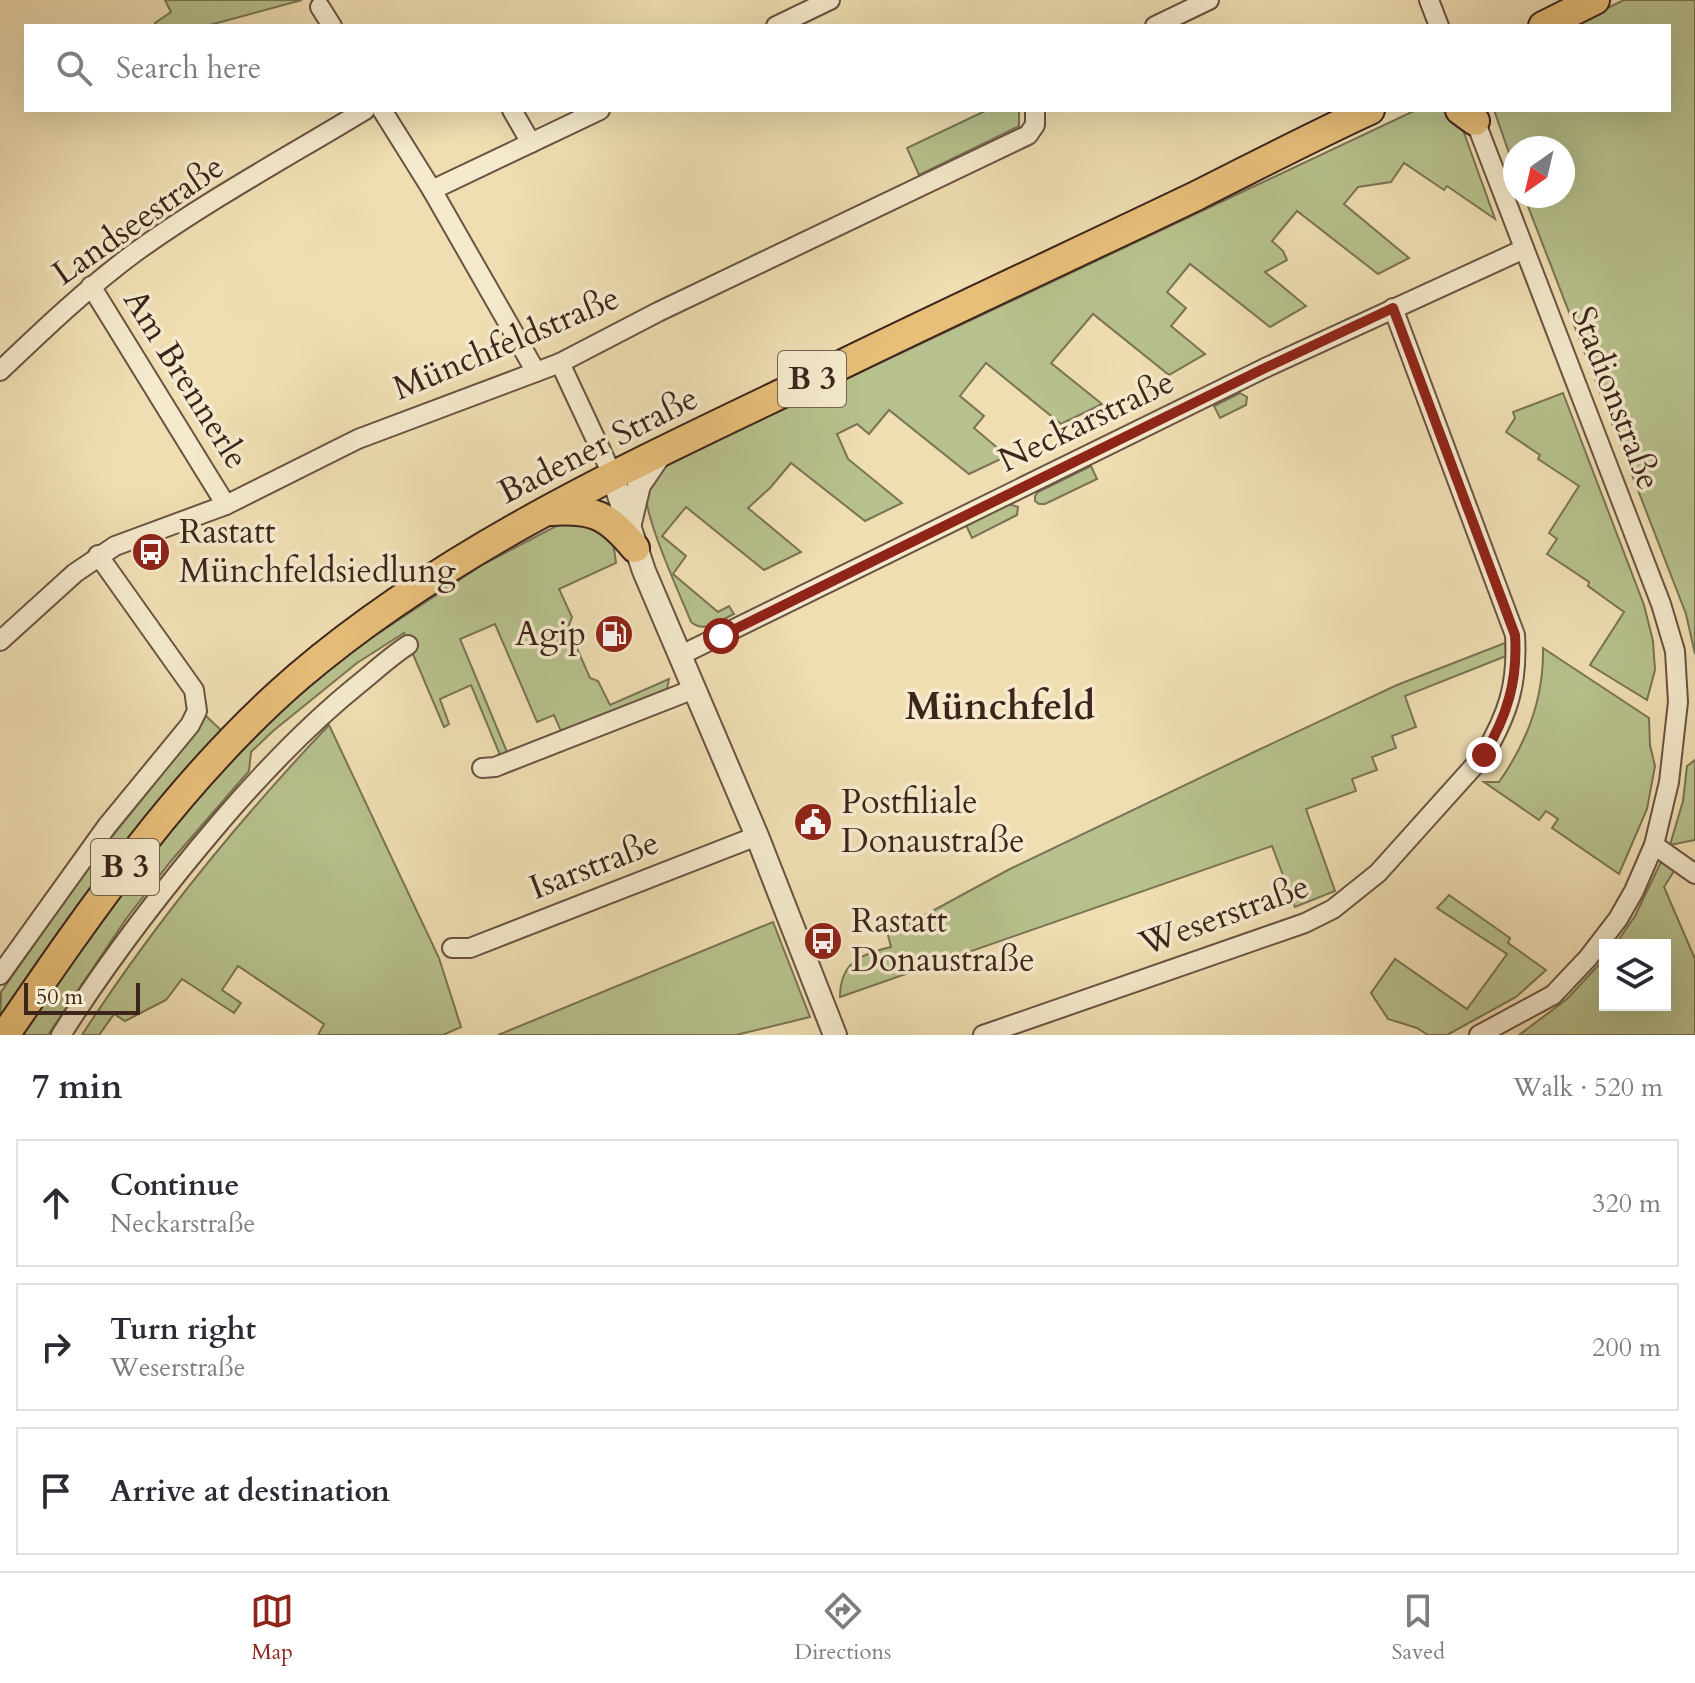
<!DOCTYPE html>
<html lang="en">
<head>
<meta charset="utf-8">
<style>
  body { margin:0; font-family:Cardo,serif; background:#f2f2f3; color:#2b2b33 }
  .controls { position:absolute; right:24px; bottom:24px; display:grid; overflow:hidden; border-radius:0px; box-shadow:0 8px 32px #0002 }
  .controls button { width:72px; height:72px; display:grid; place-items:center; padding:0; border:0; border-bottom:2px solid #e1e1e2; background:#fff; color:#2b2b33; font:40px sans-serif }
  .compass { position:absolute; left:1503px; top:136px; width:72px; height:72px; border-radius:50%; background:#fff; box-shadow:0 8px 32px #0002; rotate:214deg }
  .scale { position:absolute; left:24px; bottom:20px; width:116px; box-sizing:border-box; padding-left:8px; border:4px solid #3d251c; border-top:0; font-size:22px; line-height:28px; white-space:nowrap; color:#3d251c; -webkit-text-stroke:6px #f5eacd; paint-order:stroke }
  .stop { position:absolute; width:24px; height:24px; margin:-18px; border:6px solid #8f2418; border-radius:50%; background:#fff }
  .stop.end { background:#8f2418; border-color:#fff; box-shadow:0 2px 8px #0008 }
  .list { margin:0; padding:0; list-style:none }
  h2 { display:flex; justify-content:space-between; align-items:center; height:104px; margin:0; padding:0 32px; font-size:34px }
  h2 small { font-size:26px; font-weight:400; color:#7c7c81 }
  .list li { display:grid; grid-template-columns:52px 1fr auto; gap:24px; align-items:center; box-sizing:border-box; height:128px; margin:0 16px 16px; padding:0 16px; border:2px solid #e1e1e2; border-radius:0px }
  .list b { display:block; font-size:30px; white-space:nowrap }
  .list p { margin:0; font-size:26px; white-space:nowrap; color:#7c7c81 }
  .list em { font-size:26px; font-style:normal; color:#7c7c81 }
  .icon { flex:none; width:44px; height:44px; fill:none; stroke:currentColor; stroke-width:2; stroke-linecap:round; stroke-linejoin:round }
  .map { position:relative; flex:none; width:1695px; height:1035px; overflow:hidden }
  .search { position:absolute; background:#fff; box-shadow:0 8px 32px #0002; left:24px; right:24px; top:24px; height:88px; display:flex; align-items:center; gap:20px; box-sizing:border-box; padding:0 28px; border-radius:0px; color:#7c7c81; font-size:30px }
  .sheet { height:536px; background:#fff }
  nav { display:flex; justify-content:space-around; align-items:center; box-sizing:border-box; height:112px; border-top:2px solid #e1e1e2; background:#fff; font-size:22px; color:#7c7c81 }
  nav a { display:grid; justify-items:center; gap:4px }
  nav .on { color:#8f2418 }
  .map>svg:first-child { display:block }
</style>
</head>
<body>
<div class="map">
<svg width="1695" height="1035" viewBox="0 0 1695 1035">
  <rect width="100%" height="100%" fill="#efdeb2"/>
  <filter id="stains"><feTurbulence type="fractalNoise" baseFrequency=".0025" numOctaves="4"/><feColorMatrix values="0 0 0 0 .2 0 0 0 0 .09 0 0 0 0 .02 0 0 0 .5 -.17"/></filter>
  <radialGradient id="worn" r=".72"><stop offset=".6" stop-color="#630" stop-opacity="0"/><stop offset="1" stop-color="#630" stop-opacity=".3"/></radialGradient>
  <!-- green -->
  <g fill="#b7c18d" stroke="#7a7354" stroke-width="2">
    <path d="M165,0H302L206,26H157L155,23L171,12Z"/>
    <path d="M1624,0H1695V654L1686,614L1524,196H1563V148H1515V170L1494,110H1669V26H1570Z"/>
    <path d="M987,110H1019V126L919,175L907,148Z"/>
    <path d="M1416,110H1447L1459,119L1495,219L1447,186L1444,190L1404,163L1391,182L1358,187L1344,204L1409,258L1378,274L1297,211L1272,241L1283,251L1287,260L1265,272L1306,306L1270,327L1190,264L1167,292L1186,308L1171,326L1205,354L1169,375L1093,314L1051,363L1102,404L1061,424L986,363L960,396L984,416L974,428L1007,456L969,474L889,410L869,434L857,424L837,434L848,459L902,503L865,521L791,463L770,488L748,508L801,552L764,570L686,507L662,536L686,556L673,574L718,612L729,606L734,614C720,620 705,634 691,622C682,599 641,511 647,492C650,483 659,473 664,465Z"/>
    <path d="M1240,393L1247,397L1246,405L1220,418L1214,406Z"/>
    <path d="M1563,393L1644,605L1653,641L1655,670L1647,700L1590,665L1624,612L1588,586L1589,582L1547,554L1557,539L1549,533L1579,486L1538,459L1540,455L1506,432L1515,418L1513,412Z"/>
    <path d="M1091,466L1097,479L1045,504H1039L1035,501V496L1038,492Z"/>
    <path d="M1009,504L1018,507L1017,515L972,538L966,525Z"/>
    <path d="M587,520L613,541L616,563L559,589L572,617L568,628L590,678L598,681L610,705L669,679L667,689L561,731L554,715L537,722L495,624L460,639L507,752L500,755L471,685L440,699L449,724L444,727L404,633L357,663L273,731L251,752L249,771L171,861L126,919L48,1035H17L44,994L181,814L288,702L350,652L482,565L560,524Z"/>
    <path d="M1505,643L1506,656L1405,696L1416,727L1392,736L1396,748L1372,757L1377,770L1352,779L1356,791L1306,809L1335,891L1295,907L1272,846L840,997C840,962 861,954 891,947L888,935L1008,870L1254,752L1397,685Z"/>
    <path d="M1543,648L1649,718L1650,745L1655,766L1647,809L1619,874L1552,828L1558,819L1546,811L1539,820L1484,782H1499C1528,741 1544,698 1543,648Z"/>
    <path d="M205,715L223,732L0,1023L1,992L93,860L192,737Z"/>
    <path d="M329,725L439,958L461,1027L443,1035H318L324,1024L238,966L222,990L241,1003L234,1013L182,979L166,1000L125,1021L114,1014L99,1035H82C154,924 238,821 329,725Z"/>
    <path d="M1695,760V840L1670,845L1683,801L1687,766Z"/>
    <path d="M1661,862L1674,871L1664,887L1695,959V1035H1519L1567,999L1605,958V1005H1665V945H1615L1635,916Z"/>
    <path d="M1449,895L1510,938L1508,943L1546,970L1516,997L1447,1035H1428L1417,1028L1388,1019L1371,993L1395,959L1467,1009L1507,954L1437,908Z"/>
    <path d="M773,922L810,1017L736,1035H498Z"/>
  </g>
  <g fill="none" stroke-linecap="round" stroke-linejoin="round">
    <!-- minor casing -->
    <g stroke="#6a5342" stroke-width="22">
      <g id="minor">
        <path d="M1429,0L1439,26"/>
        <path d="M320,7L332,26"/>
        <path d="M776,26L830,0"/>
        <path d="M1155,26L1209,0"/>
        <path d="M382,110L432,190L536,372"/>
        <path d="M512,110L531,143"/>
        <path d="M1471,110L1661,604L1675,651L1678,702L1669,782L1654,845L1634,891L1618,919L1588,958L1553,995L1479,1035"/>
        <path d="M432,190L600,110"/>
        <path d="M91,286L226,505"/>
        <path d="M560,363L612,474"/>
        <path d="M0,371C44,329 88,287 137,251C210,199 289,156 365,110"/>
        <path d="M0,641L75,573L115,546L226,505L358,439L560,363L658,312L1028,135L1035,125V110"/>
        <path d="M679,656L1265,368L1524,249"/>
        <path d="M482,768L495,767L694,689"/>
        <path d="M1654,845L1695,874"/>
        <path d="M452,948H470L757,836"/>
        <path d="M0,975L107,826L190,725L197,711L194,690L98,555"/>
        <path d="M61,1035C109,959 164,888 222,820C265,770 309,724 360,683C376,670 391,656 408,645"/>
        <path d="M983,1035L1305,923L1333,909L1378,873L1484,755C1508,714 1518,684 1515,635L1393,308"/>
      </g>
    </g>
    <!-- tertiary casing -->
    <g stroke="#6a5342" stroke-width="26">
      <g id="tertiary">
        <path d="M612,474L644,571L757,836L835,1035"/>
        <path d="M630,523L639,485L663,450"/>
      </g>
    </g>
    <!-- primary casing -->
    <g stroke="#3d251c" stroke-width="32">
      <g id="primary">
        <path d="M1543,26L1595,0"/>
        <path d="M1460,110L1475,121"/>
        <path d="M550,511C593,508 608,515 635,548"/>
        <path d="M5,1035C92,908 181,778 298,677C460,539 656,455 845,363C962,306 1079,252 1196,196C1254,167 1311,137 1370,110"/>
      </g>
    </g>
    <!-- minor -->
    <use href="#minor" stroke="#f5eacd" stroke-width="18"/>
    <!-- tertiary -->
    <use href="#tertiary" stroke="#f5eacd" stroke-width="22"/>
    <!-- primary -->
    <use href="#primary" stroke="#e8bf79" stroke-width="28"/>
  </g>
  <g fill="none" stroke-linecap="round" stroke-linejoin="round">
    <!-- route -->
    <path stroke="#8f2418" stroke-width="10" d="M721,636L1265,368L1393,308L1515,635C1518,681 1507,716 1484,755"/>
  </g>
  <!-- icons -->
  <defs>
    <g id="bus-disc" transform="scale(2)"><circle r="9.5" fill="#8f2418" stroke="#f5eacd"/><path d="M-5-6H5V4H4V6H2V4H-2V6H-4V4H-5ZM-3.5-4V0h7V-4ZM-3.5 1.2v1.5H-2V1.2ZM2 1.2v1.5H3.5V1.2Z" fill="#fff"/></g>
    <g id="fuel-disc" transform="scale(2)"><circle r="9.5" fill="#8f2418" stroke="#f5eacd"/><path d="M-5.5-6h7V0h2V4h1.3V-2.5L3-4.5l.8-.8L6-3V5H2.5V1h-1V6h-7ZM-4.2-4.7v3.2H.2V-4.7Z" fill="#fff"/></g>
    <g id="civic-disc" transform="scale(2)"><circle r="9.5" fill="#8f2418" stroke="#f5eacd"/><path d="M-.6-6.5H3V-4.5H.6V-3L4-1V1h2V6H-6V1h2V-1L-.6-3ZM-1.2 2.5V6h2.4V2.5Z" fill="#fff"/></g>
  </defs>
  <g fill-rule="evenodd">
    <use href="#bus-disc" x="151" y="552"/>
    <use href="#fuel-disc" x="614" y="634"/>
    <use href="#civic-disc" x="813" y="822"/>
    <use href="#bus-disc" x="823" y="941"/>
  </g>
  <g text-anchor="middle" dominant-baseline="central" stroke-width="7" stroke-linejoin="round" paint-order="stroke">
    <!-- shield labels -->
    <g fill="#f5eacd" stroke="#746051" stroke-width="2">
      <rect x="778" y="351" width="68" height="56" rx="6"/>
      <rect x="91" y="839" width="68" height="56" rx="6"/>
    </g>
    <g font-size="32" font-weight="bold" fill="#3d251c">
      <text x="812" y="379">B 3</text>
      <text x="125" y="867">B 3</text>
    </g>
    <!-- street labels -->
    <g font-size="34" fill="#3d251c" stroke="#f5eacd">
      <text transform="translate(138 220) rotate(-35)">Landseestraße</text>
      <text transform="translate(506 343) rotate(-23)">Münchfeldstraße</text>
      <text transform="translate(186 379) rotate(58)">Am Brennerle</text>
      <text transform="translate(1616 398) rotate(69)">Stadionstraße</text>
      <text transform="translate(1086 421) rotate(-26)">Neckarstraße</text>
      <text transform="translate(598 445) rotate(-27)">Badener Straße</text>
      <text transform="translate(594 865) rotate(-21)">Isarstraße</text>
      <text transform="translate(1224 915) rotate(-20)">Weserstraße</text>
    </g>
    <!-- poi labels -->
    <g font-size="34" fill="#3d251c" stroke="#f5eacd" text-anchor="start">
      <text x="179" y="532">Rastatt<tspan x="179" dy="39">Münchfeldsiedlung</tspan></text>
      <text x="586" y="634" text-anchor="end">Agip</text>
      <text x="841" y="802">Postfiliale<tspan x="841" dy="39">Donaustraße</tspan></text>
      <text x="851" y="921">Rastatt<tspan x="851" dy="39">Donaustraße</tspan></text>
    </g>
    <!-- quarter labels -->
    <g font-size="38" font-weight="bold" fill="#3d251c" stroke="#f5eacd">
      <text x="1000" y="707">Münchfeld</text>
    </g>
  </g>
  <rect width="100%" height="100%" filter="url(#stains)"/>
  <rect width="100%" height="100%" fill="url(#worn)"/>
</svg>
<div class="controls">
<button><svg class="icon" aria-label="layers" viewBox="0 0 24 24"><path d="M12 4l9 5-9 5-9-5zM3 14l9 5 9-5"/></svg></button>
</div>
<svg class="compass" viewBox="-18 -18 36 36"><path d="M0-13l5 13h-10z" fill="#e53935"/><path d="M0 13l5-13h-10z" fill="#7c7c81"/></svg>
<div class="scale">50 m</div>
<div class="stop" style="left:721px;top:636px"></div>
<div class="stop end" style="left:1484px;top:755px"></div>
<div class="search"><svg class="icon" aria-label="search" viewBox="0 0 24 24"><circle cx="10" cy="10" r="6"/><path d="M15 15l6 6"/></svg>Search here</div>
</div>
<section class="sheet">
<h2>7 min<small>Walk · 520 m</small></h2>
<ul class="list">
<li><svg class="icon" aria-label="ahead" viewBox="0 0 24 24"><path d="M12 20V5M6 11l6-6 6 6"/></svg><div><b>Continue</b><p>Neckarstraße</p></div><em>320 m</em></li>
<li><svg class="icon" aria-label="right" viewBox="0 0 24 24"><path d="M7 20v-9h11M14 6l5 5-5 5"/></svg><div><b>Turn right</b><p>Weserstraße</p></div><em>200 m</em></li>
<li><svg class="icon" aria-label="arrive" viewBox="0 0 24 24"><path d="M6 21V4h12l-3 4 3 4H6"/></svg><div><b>Arrive at destination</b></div></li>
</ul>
</section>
<nav>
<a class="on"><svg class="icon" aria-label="map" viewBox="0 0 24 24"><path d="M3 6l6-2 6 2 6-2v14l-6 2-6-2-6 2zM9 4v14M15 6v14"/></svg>Map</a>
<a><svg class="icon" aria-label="directions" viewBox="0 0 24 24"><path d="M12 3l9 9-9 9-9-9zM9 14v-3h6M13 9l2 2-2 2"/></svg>Directions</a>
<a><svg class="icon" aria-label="saved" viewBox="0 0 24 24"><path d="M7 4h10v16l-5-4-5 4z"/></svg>Saved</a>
</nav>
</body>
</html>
